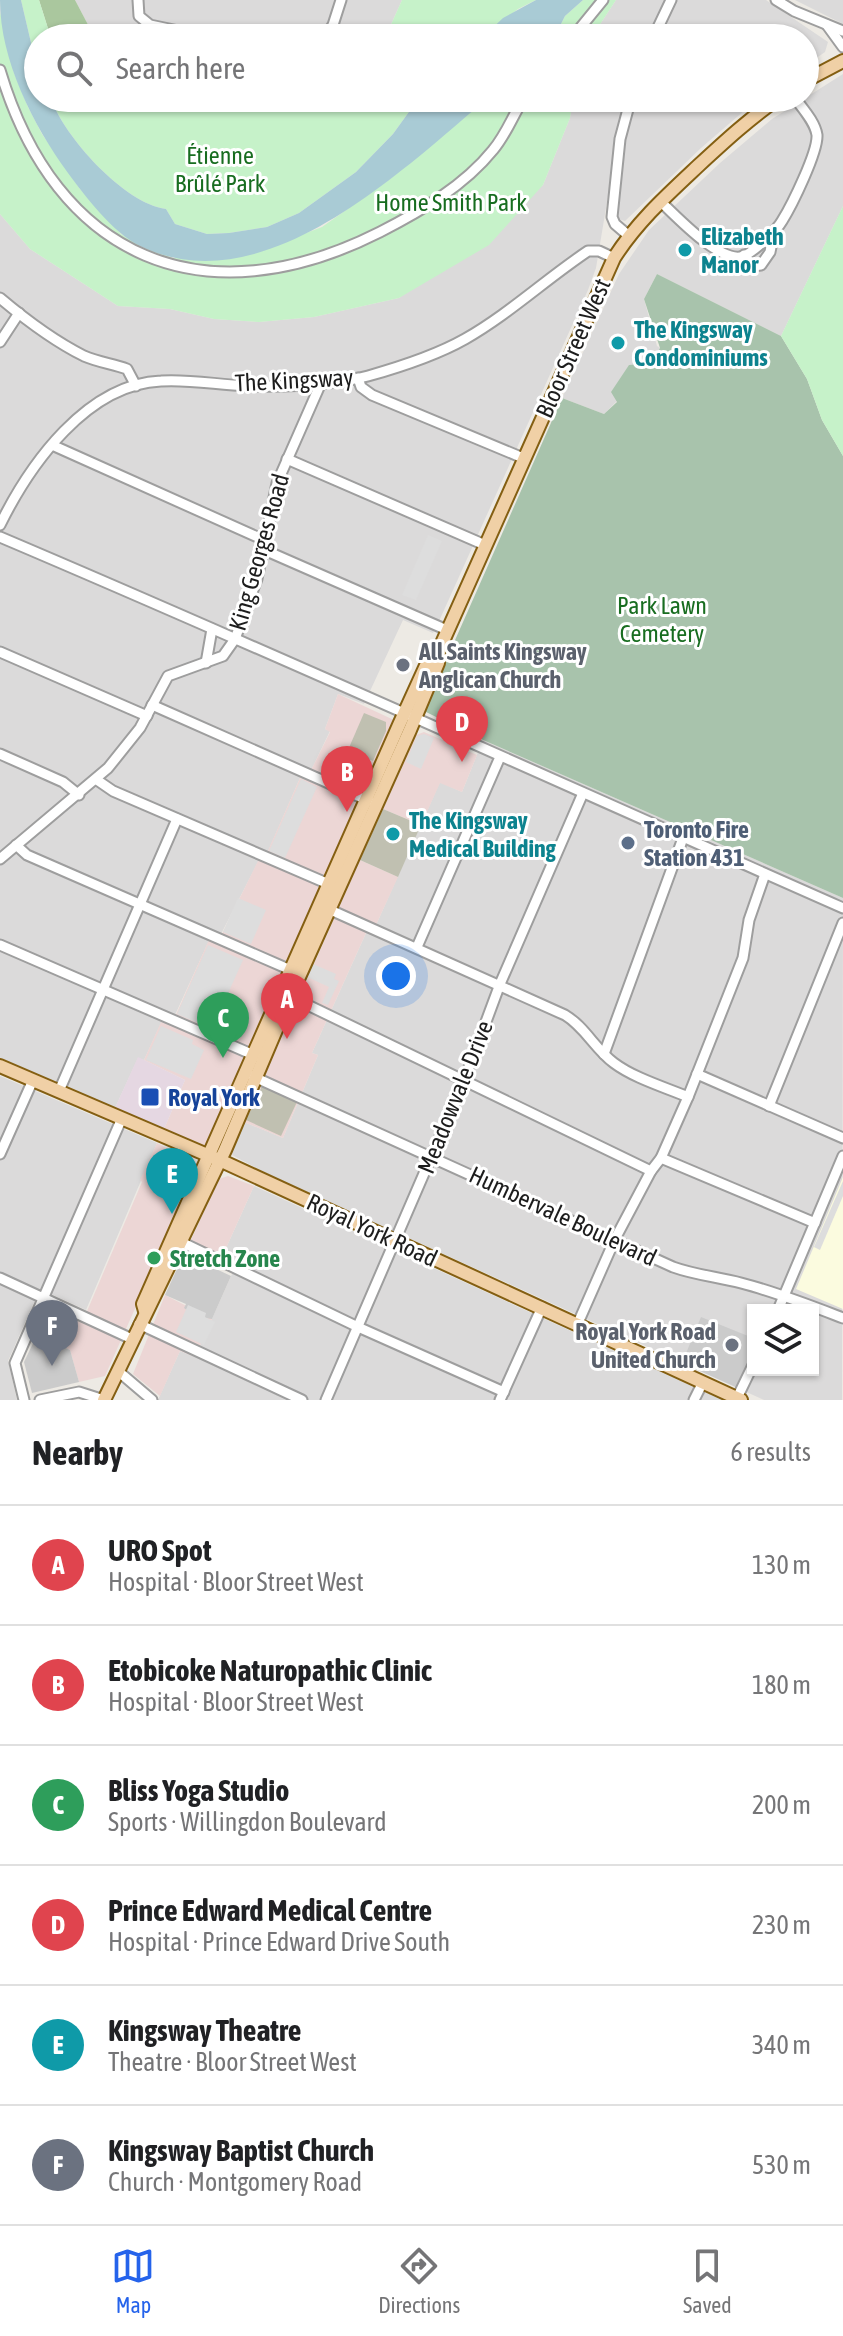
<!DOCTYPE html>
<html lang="en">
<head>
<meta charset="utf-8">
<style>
  body { margin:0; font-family:"Asap Condensed",sans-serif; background:#f2f2f2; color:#202124 }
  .controls { position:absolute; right:24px; bottom:24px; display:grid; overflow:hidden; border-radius:0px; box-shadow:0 2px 6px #0004 }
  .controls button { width:72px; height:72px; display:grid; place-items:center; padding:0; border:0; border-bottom:2px solid #e0e0e0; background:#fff; color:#202124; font:40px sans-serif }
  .you { position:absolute; left:396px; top:976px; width:28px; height:28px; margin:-20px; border:6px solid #fff; border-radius:50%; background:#1a73e8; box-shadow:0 0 0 12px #1a73e833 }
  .badge { display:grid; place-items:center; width:52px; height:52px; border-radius:50%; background:#2563eb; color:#fff; font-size:26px; font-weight:700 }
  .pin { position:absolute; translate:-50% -66px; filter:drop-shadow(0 2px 4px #0008) }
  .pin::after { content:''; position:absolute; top:42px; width:28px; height:24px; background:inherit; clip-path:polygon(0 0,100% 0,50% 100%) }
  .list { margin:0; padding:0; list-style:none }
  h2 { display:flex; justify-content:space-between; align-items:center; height:104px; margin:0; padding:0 32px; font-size:34px }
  h2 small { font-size:26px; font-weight:400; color:#757577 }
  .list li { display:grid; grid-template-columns:52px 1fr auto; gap:24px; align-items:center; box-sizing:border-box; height:120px; padding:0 32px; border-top:2px solid #e0e0e0 }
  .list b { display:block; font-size:30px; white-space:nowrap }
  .list p { margin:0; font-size:26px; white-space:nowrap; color:#757577 }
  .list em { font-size:26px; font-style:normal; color:#757577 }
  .icon { flex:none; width:44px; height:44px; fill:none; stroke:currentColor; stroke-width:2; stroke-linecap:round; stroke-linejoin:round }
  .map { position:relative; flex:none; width:843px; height:1400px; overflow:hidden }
  .search { position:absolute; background:#fff; box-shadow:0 2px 6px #0004; left:24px; right:24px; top:24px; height:88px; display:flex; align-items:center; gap:20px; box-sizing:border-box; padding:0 28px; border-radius:44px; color:#757577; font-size:30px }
  .sheet { height:824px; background:#fff }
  nav { display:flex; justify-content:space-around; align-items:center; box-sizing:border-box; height:112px; border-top:2px solid #e0e0e0; background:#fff; font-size:22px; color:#757577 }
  nav a { display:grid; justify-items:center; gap:4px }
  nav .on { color:#2563eb }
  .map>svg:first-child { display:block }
</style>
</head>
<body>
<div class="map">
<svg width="843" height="1400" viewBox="0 0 843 1400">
  <rect width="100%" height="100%" fill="#edeae4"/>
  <!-- residential -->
  <g fill="#dbdada" fill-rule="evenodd">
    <path d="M75,0H402L385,38H95Z"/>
    <path d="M616,0H766L828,42L825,52L805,66V38H591Z"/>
    <path d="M795,0H843V24Z"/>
    <path d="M843,74V206L781,336L657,274L644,299L657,346L660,348L652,363H640L617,401L604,414L562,398L619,274L649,230L720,163L772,119Z"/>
    <path d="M170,98H315L261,106L196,103Z"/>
    <path d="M573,98H759L701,148L625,221L618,219L621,167L613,166L596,268L588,290L440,619L433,633L403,620L364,704L338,694L325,729L330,731L306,781L300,778L263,863L258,862L220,936L212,934L170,1026L161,1023L144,1060L138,1058L115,1108L0,1058V214L30,249L118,306L170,309L214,319L259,322L314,317L399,298L543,185L570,118Z"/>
    <path d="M483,740L843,898L842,1400H764L268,1174L232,1155L244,1122L283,1138L318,1055L312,1053L366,933L376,925L440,782L462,792ZM753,1310H813V1370H753Z"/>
    <path d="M0,1076L157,1143L86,1310L40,1289L8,1361L17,1400H0Z"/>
    <path d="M254,1186L722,1400H158L180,1351L195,1357L236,1265L222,1257Z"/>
  </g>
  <!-- commercial -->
  <g fill="#ecd6d5">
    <path d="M338,694L394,720L359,806L207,1147L164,1129L185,1080L144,1060L161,1022L171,1026L212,933L221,936L258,861L263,862L300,778L306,780L330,732L325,729Z"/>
    <path d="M424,732L477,755L462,792L440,783L421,825L383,809L416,735Z"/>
    <path d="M360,860L398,877L376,925L366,933L312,1053L318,1055L283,1138L244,1122Z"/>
    <path d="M157,1143L199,1165L105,1376L79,1382L70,1350L37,1335L49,1308L82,1323L142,1182L140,1180Z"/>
    <path d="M228,1176L254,1186L222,1257L190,1242L219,1179Z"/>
    <path d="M165,1295L212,1319L195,1357L180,1351L160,1396L133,1374Z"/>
  </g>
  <!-- industrial -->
  <path fill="#e5d7e2" d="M138,1057L185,1080L164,1129L115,1108Z"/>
  <!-- education -->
  <path fill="#fbfbdf" d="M843,1177V1309L796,1289Z"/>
  <!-- religious -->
  <g fill="#cbcbcb">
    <path d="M184,1254L231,1276L212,1319L197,1317L184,1308L186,1304L165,1295Z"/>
    <path d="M701,1317L753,1338V1355L738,1388L682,1363Z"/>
    <path d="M37,1335L70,1350L79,1382L32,1393L24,1362Z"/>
  </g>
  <!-- construction -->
  <g fill="#c0c0b1">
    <path d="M364,713L386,722V731L373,761L348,750Z"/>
    <path d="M383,809L421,825L398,877L360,860Z"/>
    <path d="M262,1086L297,1102L281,1136L246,1120Z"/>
  </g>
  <!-- forest -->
  <path fill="#aac79e" d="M39,0H75L95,38H51Z"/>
  <!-- cemetery -->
  <path fill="#a8c3ac" d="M657,274L781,336L807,379L822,420L843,456V898L483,740L426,712L425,708L562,398L604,414L617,402L611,392L629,365L652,363L660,348L644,299Z"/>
  <!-- park -->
  <g fill="#c6f2c9">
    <path d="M21,0H39L51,38H38V62L32,47Z"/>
    <path d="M402,0H536L518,9L482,38H385Z"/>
    <path d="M583,0H616L591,38H554L565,16Z"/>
    <path d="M0,12L14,73L28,107L42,134L80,189L121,234L142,247L173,258L256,252L322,227L390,179L488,98H573L570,118L543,185L489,245L399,298L314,317L259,322L214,319L170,309L118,306L30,249L0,214Z"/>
    <path d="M51,98H170L196,103L261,106L315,98H419L393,134L356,172L299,213L267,227L229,233L207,234L175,224L166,209C125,204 63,136 51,98Z"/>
    <path d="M843,206V456L822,420L807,379L781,336Z"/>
  </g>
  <!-- parking -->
  <g fill="#ddd">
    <path d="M428,535L442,541L416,600L402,595Z"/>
    <path d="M424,734L434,738L421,769L406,762L417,736Z"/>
    <path d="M301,779L317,787L285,858L269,851Z"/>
    <path d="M238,898L266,910L251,944L223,932Z"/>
    <path d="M208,945L243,960L212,1029L177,1014Z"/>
    <path d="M313,964L336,974L334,979L339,981L328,1005L322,1003L329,987L307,977Z"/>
    <path d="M161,1026L193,1040L192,1044L204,1050L191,1079L146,1060Z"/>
    <path d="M843,1181V1196L820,1250L814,1247Z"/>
    <path d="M188,1305L206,1313L205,1317L215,1322L204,1345L176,1332Z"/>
  </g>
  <!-- water -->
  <g fill="#a9cbd5">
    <path d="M0,0H21L32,47L38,62V98H51C63,136 125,204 166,209L175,224L207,234L229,233L267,227L299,213L356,172L393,134L419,98H488C401,171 263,306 140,246C113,233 85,196 68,173C33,125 0,60 0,0Z"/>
    <path d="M536,0H583L565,16L554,38H482L503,18Z"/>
  </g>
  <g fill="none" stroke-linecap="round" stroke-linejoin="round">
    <!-- minor casing -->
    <g stroke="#9e9e9e" stroke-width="13">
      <g id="minor">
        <path d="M138,0L139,16L150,25L212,38"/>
        <path d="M776,0L794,11L843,31"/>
        <path d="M827,25L843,47"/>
        <path d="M324,38L333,25L341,0"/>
        <path d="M572,38L603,0"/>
        <path d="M653,38L671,0"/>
        <path d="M0,70C56,259 204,321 380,232C421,211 464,186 493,150C506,135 513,115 524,98"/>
        <path d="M660,201C676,216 717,260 740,257C750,256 777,230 782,221C792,205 818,152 817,135C815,122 803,109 795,98"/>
        <path d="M629,236L615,224L612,217L620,139L631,98"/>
        <path d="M744,255L753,266L761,265L770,252L774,232"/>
        <path d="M0,298C26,320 54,341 84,356C98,362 113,364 127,369L136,386"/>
        <path d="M0,342L19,313"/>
        <path d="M358,378L361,387L372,395L523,458"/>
        <path d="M52,445L264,540"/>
        <path d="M287,459L485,545"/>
        <path d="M0,525C30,464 87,384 161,381C190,379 218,385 247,386C285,387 330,386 368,376C400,367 435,356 465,339C509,314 546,279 588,251H599L614,258"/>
        <path d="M0,537C283,657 562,784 843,908"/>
        <path d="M262,549L447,630"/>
        <path d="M0,652L147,716"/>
        <path d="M206,663L212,629"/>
        <path d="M152,705L369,801"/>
        <path d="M0,754L63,782L79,795"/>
        <path d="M97,780L113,791L331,885"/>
        <path d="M16,845L27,855L293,971"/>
        <path d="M0,859L108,768L140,728L168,676L223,656L235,639L257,579L277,483L321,383"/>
        <path d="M326,908L565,1015C585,1027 595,1049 614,1063C634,1078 664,1087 688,1097"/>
        <path d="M0,945L256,1056"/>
        <path d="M417,947L500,757"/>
        <path d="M287,995L651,1171"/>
        <path d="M604,1054L683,838"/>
        <path d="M697,1074L843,1138"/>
        <path d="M252,1076L673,1267C695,1275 718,1277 741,1283C776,1292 809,1305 843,1318"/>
        <path d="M59,1091L177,819"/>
        <path d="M769,1106L843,923"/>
        <path d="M0,1154L33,1080"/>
        <path d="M661,1158L815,1223"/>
        <path d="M177,1240L358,1327L504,1392"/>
        <path d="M0,1278L132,1339"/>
        <path d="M778,1310L843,1156"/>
        <path d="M578,1323L615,1239L651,1171L661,1158L688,1097L743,958L749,920L765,874"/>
        <path d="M139,1324L302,1400"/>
        <path d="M118,1371L152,1400"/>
        <path d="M737,1398L753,1365"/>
        <path d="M24,1400L15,1363L122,1118"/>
        <path d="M40,1400L79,1392L104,1400"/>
        <path d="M326,1400L464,1081L500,984L583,793"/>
        <path d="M500,1400L542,1307"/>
        <path d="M694,1400L703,1382"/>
      </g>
    </g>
    <!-- major casing -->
    <g stroke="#845f12" stroke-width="16">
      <g id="major">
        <path d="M805,81L843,61"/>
        <path d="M0,1066L226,1163L741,1400"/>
        <path d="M145,1311L143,1304L399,725L429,659L439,650"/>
        <path d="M104,1400L225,1150L290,997L410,730L438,663L439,650L614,258C637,222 667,195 698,166C724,142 750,118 779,98"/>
      </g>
    </g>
    <!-- minor -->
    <use href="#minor" stroke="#fff" stroke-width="9"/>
    <!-- major -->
    <use href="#major" stroke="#f0d0a6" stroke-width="12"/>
  </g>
  <!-- markers -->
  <g fill="#0f9aa8" stroke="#fff" stroke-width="3">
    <circle cx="685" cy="250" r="8"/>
    <circle cx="618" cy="343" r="8"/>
    <circle cx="393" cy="834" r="8"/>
  </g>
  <g fill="#6b7280" stroke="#fff" stroke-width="3">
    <circle cx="403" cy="665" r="8"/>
    <circle cx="732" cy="1345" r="8"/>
  </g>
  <circle fill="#5c6f8a" stroke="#fff" stroke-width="3" cx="628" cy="843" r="8"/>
  <rect fill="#1a4fb4" stroke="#fff" stroke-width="3" x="140" y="1087" width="20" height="20" rx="4"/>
  <circle fill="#2e9e5b" stroke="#fff" stroke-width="3" cx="154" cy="1258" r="8"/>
  <g text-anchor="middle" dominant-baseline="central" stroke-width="6" stroke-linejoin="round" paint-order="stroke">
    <!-- park labels -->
    <g font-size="24" fill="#186d20" stroke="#fff">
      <text x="220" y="155">Étienne<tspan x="220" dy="28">Brûlé Park</tspan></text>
      <text x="451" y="202">Home Smith Park</text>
      <text x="662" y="605">Park Lawn<tspan x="662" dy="28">Cemetery</tspan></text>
    </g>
    <!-- culture labels -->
    <g font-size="24" font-weight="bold" fill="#0d838f" stroke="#fff" text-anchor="start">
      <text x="701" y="236">Elizabeth<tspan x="701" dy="28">Manor</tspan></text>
      <text x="634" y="329">The Kingsway<tspan x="634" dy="28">Condominiums</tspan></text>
      <text x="409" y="820">The Kingsway<tspan x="409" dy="28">Medical Building</tspan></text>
    </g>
    <!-- street labels -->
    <g font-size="24" fill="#1d1d1d" stroke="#fff">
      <text transform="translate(573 348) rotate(-66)">Bloor Street West</text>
      <text transform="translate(294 380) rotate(-3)">The Kingsway</text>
      <text transform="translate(259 552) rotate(-74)">King Georges Road</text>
      <text transform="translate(455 1097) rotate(-68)">Meadowvale Drive</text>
      <text transform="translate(563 1216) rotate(25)">Humbervale Boulevard</text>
      <text transform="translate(372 1230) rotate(25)">Royal York Road</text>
    </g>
    <!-- worship labels -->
    <g font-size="24" font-weight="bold" fill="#5b616d" stroke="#fff" text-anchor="start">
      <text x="419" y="651">All Saints Kingsway<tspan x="419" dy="28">Anglican Church</tspan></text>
      <text x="716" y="1331" text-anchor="end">Royal York Road<tspan x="716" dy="28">United Church</tspan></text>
    </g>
    <!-- service labels -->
    <g font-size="24" font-weight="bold" fill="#4e5e75" stroke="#fff" text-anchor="start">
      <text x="644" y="829">Toronto Fire<tspan x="644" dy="28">Station 431</tspan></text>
    </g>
    <!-- transit labels -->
    <g font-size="24" font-weight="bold" fill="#164399" stroke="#fff" text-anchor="start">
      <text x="168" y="1097">Royal York</text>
    </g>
    <!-- leisure labels -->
    <g font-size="24" font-weight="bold" fill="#27864d" stroke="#fff" text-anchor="start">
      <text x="170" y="1258">Stretch Zone</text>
    </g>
  </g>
</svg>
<div class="controls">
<button><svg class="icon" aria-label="layers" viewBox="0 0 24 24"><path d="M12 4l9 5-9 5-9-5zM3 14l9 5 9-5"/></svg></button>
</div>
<div class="you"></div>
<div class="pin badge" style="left:287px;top:1039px;background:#e0444e">A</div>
<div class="pin badge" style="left:347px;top:812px;background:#e0444e">B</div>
<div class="pin badge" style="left:223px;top:1058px;background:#2e9e5b">C</div>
<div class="pin badge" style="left:462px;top:762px;background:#e0444e">D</div>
<div class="pin badge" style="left:172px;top:1214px;background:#0f9aa8">E</div>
<div class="pin badge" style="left:52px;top:1366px;background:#6b7280">F</div>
<div class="search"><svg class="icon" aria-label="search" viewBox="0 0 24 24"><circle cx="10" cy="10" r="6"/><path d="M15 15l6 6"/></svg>Search here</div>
</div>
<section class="sheet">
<h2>Nearby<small>6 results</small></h2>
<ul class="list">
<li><span class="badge" style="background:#e0444e">A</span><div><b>URO Spot</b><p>Hospital · Bloor Street West</p></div><em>130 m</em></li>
<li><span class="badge" style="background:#e0444e">B</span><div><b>Etobicoke Naturopathic Clinic</b><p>Hospital · Bloor Street West</p></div><em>180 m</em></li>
<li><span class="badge" style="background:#2e9e5b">C</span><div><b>Bliss Yoga Studio</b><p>Sports · Willingdon Boulevard</p></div><em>200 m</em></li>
<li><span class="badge" style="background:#e0444e">D</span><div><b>Prince Edward Medical Centre</b><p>Hospital · Prince Edward Drive South</p></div><em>230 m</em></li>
<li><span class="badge" style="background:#0f9aa8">E</span><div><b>Kingsway Theatre</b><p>Theatre · Bloor Street West</p></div><em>340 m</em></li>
<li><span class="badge" style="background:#6b7280">F</span><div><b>Kingsway Baptist Church</b><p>Church · Montgomery Road</p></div><em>530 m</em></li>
</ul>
</section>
<nav>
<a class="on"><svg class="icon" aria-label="map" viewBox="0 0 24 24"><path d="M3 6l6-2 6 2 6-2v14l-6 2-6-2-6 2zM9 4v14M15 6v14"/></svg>Map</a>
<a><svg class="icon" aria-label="directions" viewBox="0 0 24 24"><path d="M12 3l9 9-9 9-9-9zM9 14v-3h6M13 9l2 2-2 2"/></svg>Directions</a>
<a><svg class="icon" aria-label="saved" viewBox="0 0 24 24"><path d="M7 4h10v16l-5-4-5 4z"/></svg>Saved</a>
</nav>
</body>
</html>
